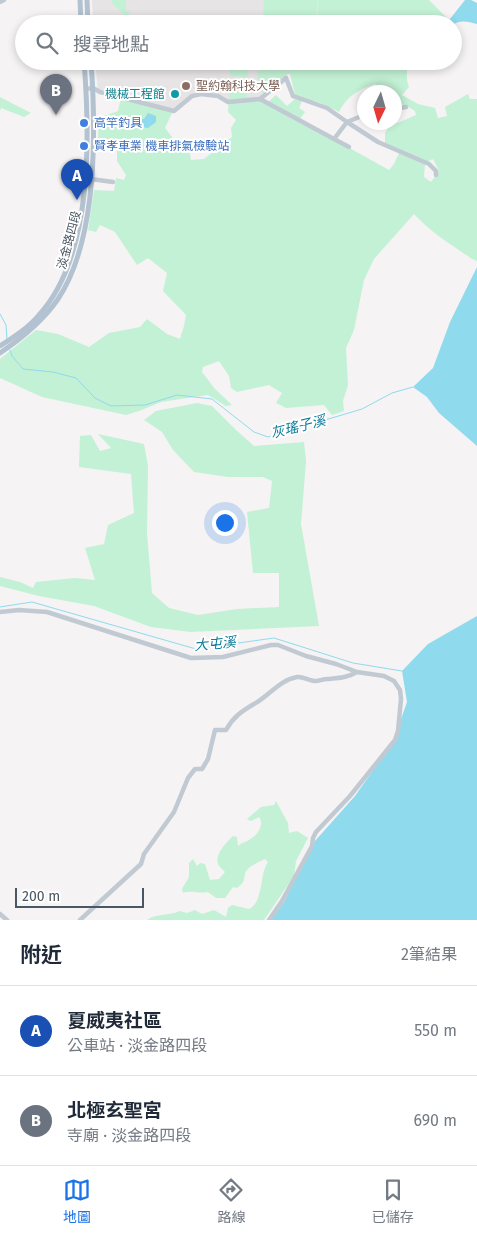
<!DOCTYPE html>
<html lang="zh-TW">
<head>
<meta charset="utf-8">
<style>
  body { margin:0; font-family:"Fira Sans","Noto Sans TC",sans-serif; background:#f6f6f7; color:#1f2937 }
  .compass { position:absolute; left:357px; top:85px; width:45px; height:45px; border-radius:50%; background:#fff; box-shadow:0 2px 8px #0003; rotate:185deg }
  .scale { position:absolute; left:15px; bottom:12px; width:129px; box-sizing:border-box; padding-left:5px; border:2px solid #4a5661; border-top:0; font-size:14px; line-height:18px; white-space:nowrap; color:#4a5661; -webkit-text-stroke:4px #fff; paint-order:stroke }
  .you { position:absolute; left:224px; top:522px; width:18px; height:18px; margin:-12px; border:4px solid #fff; border-radius:50%; background:#1a73e8; box-shadow:0 0 0 8px #1a73e833 }
  .badge { display:grid; place-items:center; width:32px; height:32px; border-radius:50%; background:#1a73e8; color:#fff; font-size:16px; font-weight:700 }
  .pin { position:absolute; translate:-50% -41px; filter:drop-shadow(0 1px 2px #0008) }
  .pin::after { content:''; position:absolute; top:26px; width:18px; height:15px; background:inherit; clip-path:polygon(0 0,100% 0,50% 100%) }
  .list { margin:0; padding:0; list-style:none }
  h2 { display:flex; justify-content:space-between; align-items:center; height:65px; margin:0; padding:0 20px; font-size:21px }
  h2 small { font-size:16px; font-weight:400; color:#747a83 }
  .list li { display:grid; grid-template-columns:32px 1fr auto; gap:15px; align-items:center; box-sizing:border-box; height:90px; padding:0 20px; border-top:1px solid #e0e1e3 }
  .list b { display:block; font-size:19px; white-space:nowrap }
  .list p { margin:0; font-size:16px; white-space:nowrap; color:#747a83 }
  .list em { font-size:16px; font-style:normal; color:#747a83 }
  .icon { flex:none; width:28px; height:28px; fill:none; stroke:currentColor; stroke-width:2; stroke-linecap:round; stroke-linejoin:round }
  .map { position:relative; flex:none; width:477px; height:920px; overflow:hidden }
  .search { position:absolute; background:#fff; box-shadow:0 2px 8px #0003; left:15px; right:15px; top:15px; height:55px; display:flex; align-items:center; gap:12px; box-sizing:border-box; padding:0 18px; border-radius:28px; color:#747a83; font-size:19px }
  .sheet { height:245px; background:#fff }
  nav { display:flex; justify-content:space-around; align-items:center; box-sizing:border-box; height:70px; border-top:1px solid #e0e1e3; background:#fff; font-size:14px; color:#747a83 }
  nav a { display:grid; justify-items:center; gap:2px }
  nav .on { color:#1a73e8 }
  .map>svg:first-child { display:block }
</style>
</head>
<body>
<div class="map">
<svg width="477" height="920" viewBox="0 0 477 920">
  <rect width="100%" height="100%" fill="#f5f3f3"/>
  <!-- education -->
  <g fill="#e6e4e5">
    <path d="M92,0H362L347,17L348,24H93Z"/>
    <path d="M95,61H339L312,72L288,74L283,80L260,97L229,100L220,94L199,92L193,93L173,111L98,91Z"/>
  </g>
  <!-- green -->
  <g fill="#c3f1d5" fill-rule="evenodd">
    <path d="M111,0H126V11H129L128,19H126C122,9 113,8 111,0Z"/>
    <path d="M264,0H317L316,24H263Z"/>
    <path d="M318,0H429L446,17L441,24H318Z"/>
    <path d="M155,15L178,16L177,24H155Z"/>
    <path d="M259,61H260L258,71L261,70V61H407C408,71 405,77 409,87L402,95L418,104L435,108L438,118L447,116L445,107L468,94L470,99H477V261L472,259C452,245 430,232 414,214L374,259L364,280L354,330L346,348L348,385L343,401L344,411L332,415L324,405L286,408L276,403L282,393L269,385L237,392L231,388L229,376L219,361L203,367L202,372L215,389L232,405L226,406L208,395L161,402L139,411L126,415L42,397L0,378V359L36,330L58,334L89,347L109,333L140,327L147,319L167,334L180,339L184,326L186,315L163,291L167,273L148,258L137,265L115,232L100,225L96,232L88,230L94,190L114,191L116,178L124,180L126,175L117,161V146L103,139H98L99,116H104L118,111L121,97L173,111L165,128L175,141L188,143L191,160L204,159L232,137L231,128L236,120L228,112L230,82L235,81V87L237,88V92L240,93L241,88L245,91V82H247V98L260,97L267,103L276,95L287,106L296,98L290,74H287L264,94C259,87 254,70 259,61ZM375,84L381,89V92H394L395,104L407,106L415,111L416,115L400,122L390,125L385,133V143L399,153L394,164L389,170L299,120L305,112L299,108L303,99L321,103L339,112C348,95 358,90 375,84ZM433,159L439,171L431,182L424,177L425,163Z"/>
    <path d="M230,65L248,66V77L230,76Z"/>
    <path d="M0,97L31,113L24,117L1,108L0,111Z"/>
    <path d="M197,403L212,406L236,430L254,446L304,442L306,461L301,524L319,626L190,632L151,627L94,606L39,596L0,586V577L20,582L33,588L36,582L75,578L95,580L85,548L104,544L108,525L134,513L131,474L79,467L80,436L91,435L100,451L111,448L98,434L144,444L148,466L147,533L152,593L169,608L198,615L237,609L279,607V573H253L247,512L269,508L272,481L263,477H228L194,472L173,450L162,432L144,420L156,411Z"/>
    <path d="M276,801L288,823L289,833L297,831L308,838L296,861L294,876L264,920H147C157,913 170,916 180,911L187,913L195,910L202,914L214,910L226,917L228,908L232,905L249,909C264,902 259,875 268,862L265,859C260,861 250,866 247,870C242,877 248,880 237,888L233,887L225,898H216L208,892C199,894 191,890 183,893L182,889L189,877V863L193,859L197,866L200,863L205,864L210,880L219,879L225,872C223,870 221,868 219,866C213,855 226,843 233,836L237,837L238,846C242,842 244,843 249,840C257,836 265,825 259,817L251,821L247,819L261,807L274,805Z"/>
  </g>
  <!-- water -->
  <g fill="#90daee">
    <path d="M465,0H471L477,3V24C469,22 460,19 453,25L446,24Z"/>
    <path d="M148,113L156,116V122L148,128L140,127L137,123V118L144,119Z"/>
    <path d="M477,267V446L439,413L427,397L413,387L433,368L450,322Z"/>
    <path d="M477,616V920H271L284,902L315,841L355,796L393,742L407,702L402,671L428,644Z"/>
  </g>
  <g fill="none" stroke-linecap="round" stroke-linejoin="round">
    <!-- stream -->
    <g stroke="#90daee" stroke-width="1">
      <path d="M0,314L6,325L7,339"/>
      <path d="M10,350L12,356L23,369L53,372L76,378L95,398L111,406L145,405L177,395L212,399L254,432L268,437L362,409L392,393L413,387"/>
      <path d="M0,607L32,602L196,649L274,638L353,663L402,671"/>
    </g>
    <!-- minor -->
    <g stroke="#c1cad2" stroke-width="4.5">
      <path d="M0,2L4,0"/>
      <path d="M86,89L93,88L100,92L174,111L192,96L201,94L218,96L228,102L260,99L334,139L347,122L378,142L429,164L436,171V175"/>
      <path d="M260,99L286,78L293,96"/>
      <path d="M313,103L293,96L327,108L347,122L364,115"/>
      <path d="M394,109L406,107"/>
      <path d="M334,139L349,147"/>
      <path d="M91,179L113,182"/>
      <path d="M0,612L19,610L47,612L191,658L223,657L271,645H278L306,656L336,664L357,672L384,676L394,681L400,690L401,699L398,731L395,740L350,796L316,832L313,838L312,846L282,901L269,920"/>
      <path d="M0,914L7,920"/>
      <path d="M80,920L141,864L144,854L174,812L188,778L195,769H202L208,759L215,730H226C233,717 242,711 254,704C268,697 279,680 297,677C303,676 309,681 316,681C319,681 323,679 327,679C338,678 347,678 357,672"/>
    </g>
    <!-- major -->
    <g stroke="#b3c2d1" stroke-width="5">
      <path d="M80,0L81,24"/>
      <path d="M87,0L88,24"/>
      <path d="M0,346C14,337 28,328 39,315C93,256 90,137 84,61"/>
      <path d="M0,353C22,338 43,321 58,299C98,239 96,131 91,61"/>
    </g>
  </g>
  <!-- markers -->
  <circle fill="#8d6e63" stroke="#fff" stroke-width="2" cx="186" cy="86" r="5"/>
  <circle fill="#0f9aa8" stroke="#fff" stroke-width="2" cx="175" cy="94" r="5"/>
  <g fill="#3f7fe0" stroke="#fff" stroke-width="2">
    <circle cx="84" cy="123" r="5"/>
    <circle cx="84" cy="146" r="5"/>
  </g>
  <g text-anchor="middle" dominant-baseline="central" stroke-width="4" stroke-linejoin="round" paint-order="stroke">
    <!-- education labels -->
    <g font-size="12" fill="#785e54" stroke="#fff" text-anchor="start">
      <text x="196" y="86">聖約翰科技大學</text>
    </g>
    <!-- culture labels -->
    <g font-size="12" fill="#0d838f" stroke="#fff" text-anchor="end">
      <text x="165" y="94">機械工程館</text>
    </g>
    <!-- shop labels -->
    <g font-size="12" fill="#366cbe" stroke="#fff" text-anchor="start">
      <text x="94" y="123">高竿釣具</text>
      <text x="94" y="146">賢孝車業 機車排氣檢驗站</text>
    </g>
    <!-- street labels -->
    <g font-size="12" fill="#4a5661" stroke="#fff">
      <text transform="translate(69 240) rotate(-75)">淡金路四段</text>
    </g>
    <!-- water labels -->
    <g font-size="14" font-style="italic" fill="#0c7c9b" stroke="#fff">
      <text transform="translate(298 427) rotate(-14)">灰瑤子溪</text>
      <text transform="translate(215 644) rotate(-5)">大屯溪</text>
    </g>
  </g>
</svg>
<svg class="compass" viewBox="-18 -18 36 36"><path d="M0-13l5 13h-10z" fill="#e53935"/><path d="M0 13l5-13h-10z" fill="#747a83"/></svg>
<div class="scale">200 m</div>
<div class="you"></div>
<div class="pin badge" style="left:77px;top:200px;background:#1a4fb4">A</div>
<div class="pin badge" style="left:56px;top:115px;background:#6b7280">B</div>
<div class="search"><svg class="icon" aria-label="search" viewBox="0 0 24 24"><circle cx="10" cy="10" r="6"/><path d="M15 15l6 6"/></svg>搜尋地點</div>
</div>
<section class="sheet">
<h2>附近<small>2筆結果</small></h2>
<ul class="list">
<li><span class="badge" style="background:#1a4fb4">A</span><div><b>夏威夷社區</b><p>公車站 · 淡金路四段</p></div><em>550 m</em></li>
<li><span class="badge" style="background:#6b7280">B</span><div><b>北極玄聖宮</b><p>寺廟 · 淡金路四段</p></div><em>690 m</em></li>
</ul>
</section>
<nav>
<a class="on"><svg class="icon" aria-label="map" viewBox="0 0 24 24"><path d="M3 6l6-2 6 2 6-2v14l-6 2-6-2-6 2zM9 4v14M15 6v14"/></svg>地圖</a>
<a><svg class="icon" aria-label="directions" viewBox="0 0 24 24"><path d="M12 3l9 9-9 9-9-9zM9 14v-3h6M13 9l2 2-2 2"/></svg>路線</a>
<a><svg class="icon" aria-label="saved" viewBox="0 0 24 24"><path d="M7 4h10v16l-5-4-5 4z"/></svg>已儲存</a>
</nav>
</body>
</html>
